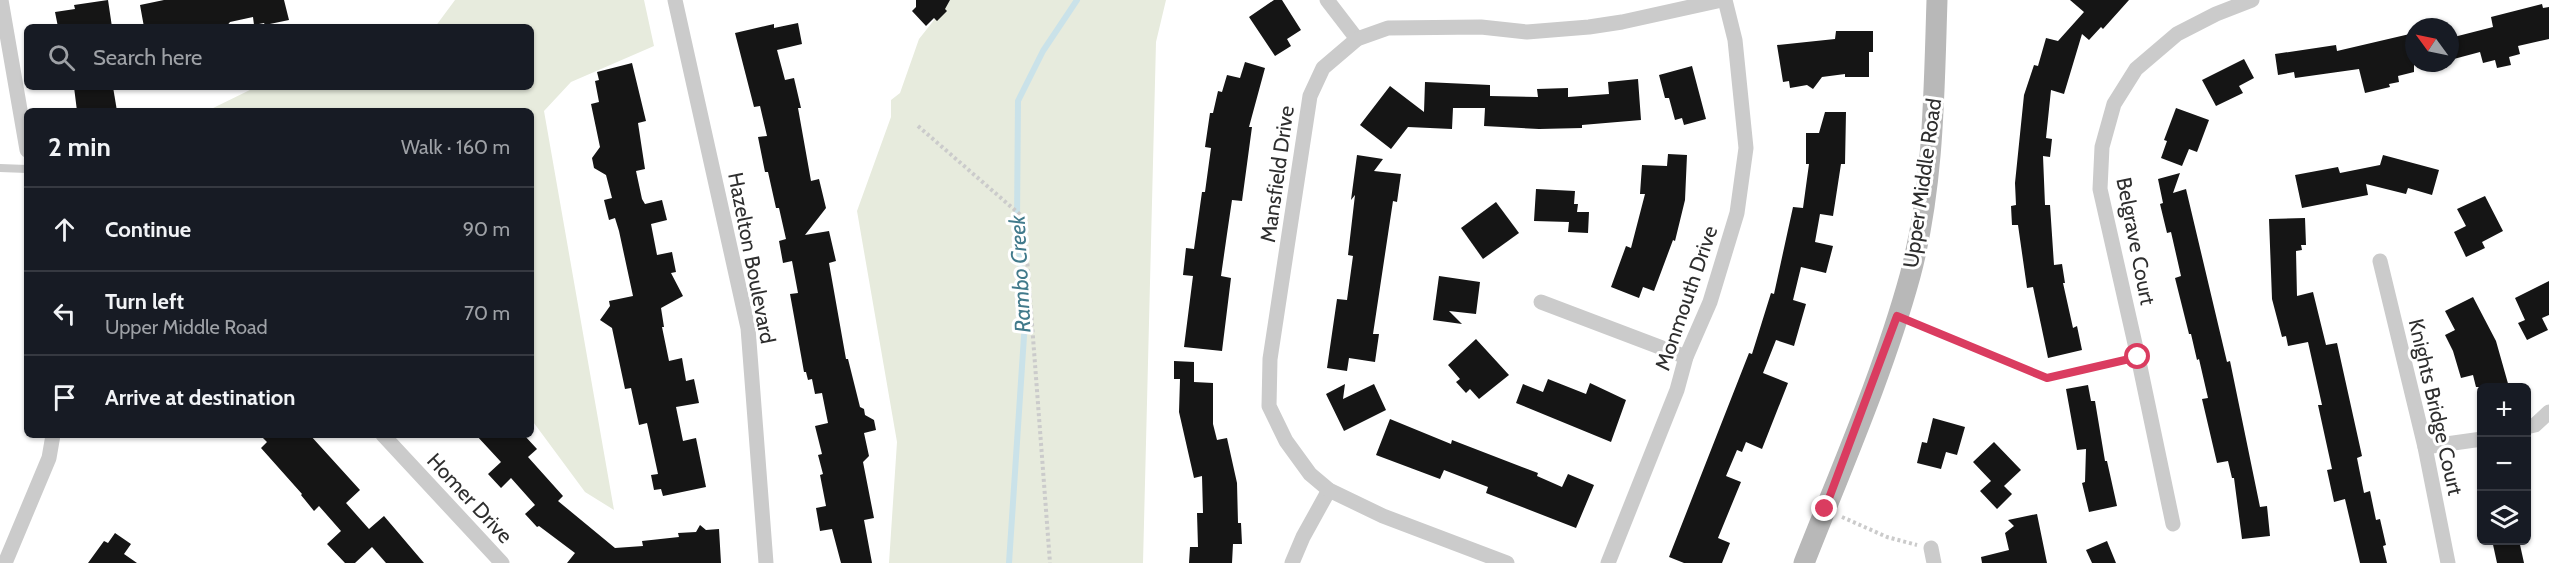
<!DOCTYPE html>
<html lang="en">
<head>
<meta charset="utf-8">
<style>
  body { margin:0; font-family:Cabin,sans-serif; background:#20242c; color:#f1f3f6 }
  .controls { position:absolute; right:18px; bottom:18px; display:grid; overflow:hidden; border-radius:9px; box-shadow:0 2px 4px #0004 }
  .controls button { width:54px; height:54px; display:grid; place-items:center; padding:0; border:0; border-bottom:2px solid #363941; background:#171b24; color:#f1f3f6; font:30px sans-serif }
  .compass { position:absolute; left:2405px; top:18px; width:54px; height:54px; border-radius:50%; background:#171b24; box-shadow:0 2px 4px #0004; rotate:303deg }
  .stop { position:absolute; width:18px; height:18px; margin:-14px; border:4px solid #da3c60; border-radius:50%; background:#fff }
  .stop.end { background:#da3c60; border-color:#fff; box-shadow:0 2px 6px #0008 }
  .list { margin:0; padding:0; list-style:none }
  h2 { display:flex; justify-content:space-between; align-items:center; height:78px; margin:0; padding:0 24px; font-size:26px }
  h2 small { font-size:20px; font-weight:400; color:#9ea1a6 }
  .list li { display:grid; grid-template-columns:39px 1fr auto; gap:18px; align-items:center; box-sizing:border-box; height:84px; padding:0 24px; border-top:2px solid #363941 }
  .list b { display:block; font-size:22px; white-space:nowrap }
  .list p { margin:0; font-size:20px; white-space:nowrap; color:#9ea1a6 }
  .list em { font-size:20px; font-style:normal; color:#9ea1a6 }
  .icon { flex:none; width:33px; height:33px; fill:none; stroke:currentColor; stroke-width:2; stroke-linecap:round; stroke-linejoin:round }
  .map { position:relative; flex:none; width:2549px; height:563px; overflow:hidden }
  .search { position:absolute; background:#171b24; box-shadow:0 2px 4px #0004; left:24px; top:24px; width:510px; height:66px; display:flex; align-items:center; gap:15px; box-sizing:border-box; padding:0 21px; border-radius:9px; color:#9ea1a6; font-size:22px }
  .panel { position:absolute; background:#171b24; box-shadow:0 2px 4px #0004; left:24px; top:108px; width:510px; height:330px; border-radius:9px }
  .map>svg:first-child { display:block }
</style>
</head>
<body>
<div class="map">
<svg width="2549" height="563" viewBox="0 0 2549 563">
  <rect width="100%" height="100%" fill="#fff"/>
  <!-- green -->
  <g fill="#e7ebdd">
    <path d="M455,0H644L654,46L571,82L544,111L614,510L585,492L531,419V111H207L256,87H531V27H435Z"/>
    <path d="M950,0H1166L1156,42L1143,563H889L897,442L857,211L891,117V100L900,93L919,39Z"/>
  </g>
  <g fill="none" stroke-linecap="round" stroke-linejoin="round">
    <!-- stream -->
    <path stroke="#cae2e9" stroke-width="6" d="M1009,563L1025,321L1017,223L1018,101L1043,51L1077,0"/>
  </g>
  <!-- building -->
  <g fill="#151515">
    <path d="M108,0L112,27H58L55,12L75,9L74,5Z"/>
    <path d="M164,0H284L289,20L265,25L264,23L254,25L253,17L230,22L226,27H144L140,5Z"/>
    <path d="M916,0H950L945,9L947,11L937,21L934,18L926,26L912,11L916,7Z"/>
    <path d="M1274,0H1282L1301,30L1287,39L1291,46L1275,56L1249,17Z"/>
    <path d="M2070,0H2129L2103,29L2101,27L2089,40L2082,34L2064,94L2051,90L2046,138L2052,139L2050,157L2043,156L2045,205H2050L2054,265L2062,264L2065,283H2063L2073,328L2077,326L2082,350L2048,358L2033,287L2027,288L2018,225H2012L2011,206L2016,205L2015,183L2024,95L2034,65L2038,66L2046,38L2058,41L2084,12Z"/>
    <path d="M2542,4L2543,8L2549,7V39L2518,46L2520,54L2509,57L2511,65L2497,68L2495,60L2483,63L2480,52L2450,60V38L2493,27L2491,17Z"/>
    <path d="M798,23L802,44L777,50L785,80L794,78L801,108H798L811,181L819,179L826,208L805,235L829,231L836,261L829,263L846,359H848L860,407L864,409L865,415L874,420L876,430L864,433L869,456L863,462L874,518L864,520L872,563H841L832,529L820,531L816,508L826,506L820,475L823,474L818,455L822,454L815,426L828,423L822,393L815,394L812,379L808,380L806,372H804L790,294L798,293L792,261L783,263L779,241L786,239L779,208H776L768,172H765L758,137L767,136L760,106L754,107L735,33L774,24V28Z"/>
    <path d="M1836,31H1873V52H1869V77H1845V74L1822,77L1813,89L1807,85L1790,88L1789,81L1783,82L1777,45L1835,39Z"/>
    <path d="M2414,33V72L2398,76L2399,82L2389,84L2390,87L2365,93L2359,69L2295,78L2294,72L2278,75L2275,54L2336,45L2337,51Z"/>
    <path d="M2244,59L2254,78L2239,86L2243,93L2216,106L2202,80Z"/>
    <path d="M1245,62L1265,68L1249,127H1252L1242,201L1232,200L1227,234L1221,276L1231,278L1222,351L1184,347L1193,276L1183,275L1186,248L1194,249L1202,192H1205L1211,148L1205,147L1210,113H1213L1218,91L1222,92L1227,75L1240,78Z"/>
    <path d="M632,63L646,121L638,123L645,169L636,171L642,199L645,204L662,200L667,220L651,224L657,255L672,252L676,272L671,273L683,296L661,308L664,327H662L669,361L682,358L686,381L694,379L699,403L676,407L683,441L696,438L706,487L663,496L661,489L654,490L651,475L658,474L647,423L639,425L631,388L625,389L612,328L600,320L610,306L609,301L633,296L619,231L615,218L609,220L604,200L612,198L606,175L594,168L592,158L600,147L591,104L599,102L595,81L599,80L597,72Z"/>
    <path d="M1692,66L1706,119L1684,125L1682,118L1675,120L1669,98H1665L1659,75Z"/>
    <path d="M1638,79L1641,120L1582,125V128L1539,129L1484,126L1485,108H1453L1452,129L1408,127L1391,149L1360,125L1390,86L1424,112L1425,82L1490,85V96L1538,97L1537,89L1568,88V97L1609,94L1608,82Z"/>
    <path d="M74,87H113L117,111H77Z"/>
    <path d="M2176,108L2209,120L2197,152L2189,149L2182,166L2161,158L2167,141L2164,140Z"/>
    <path d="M1825,112H1846L1845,164H1841L1833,216L1820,214L1815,242L1833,246L1826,273L1801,267L1793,300L1806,304L1794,346L1776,340L1763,373L1788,383L1762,449L1746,442L1742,452L1737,450L1726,476L1741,482L1718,538L1730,543L1722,563H1684L1669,557L1749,353L1752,354L1771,293L1774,294L1793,207L1803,208L1809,164H1806V133H1819Z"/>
    <path d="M1668,154L1687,155L1685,200L1675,241L1673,240L1654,291L1643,287L1639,298L1611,287L1626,246L1631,248L1645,194H1640L1642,165L1667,166Z"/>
    <path d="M1357,155L1383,159L1374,171L1401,174L1397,202L1393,201L1373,334H1379L1375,362L1349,358L1347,371L1327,368L1337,299L1347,300L1353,256L1348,255L1355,195L1351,200Z"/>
    <path d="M2383,155L2439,170L2432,195L2408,188L2406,194L2366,184L2368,195L2302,208L2295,175L2338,167L2340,173L2380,165Z"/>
    <path d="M2180,173L2173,193L2186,189L2227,362L2230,361L2260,507L2267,506L2270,536L2242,539L2234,478H2232L2228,461L2217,463L2202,399L2208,398L2199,359L2197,360L2191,334H2189L2175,278L2181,276L2171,232L2167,233L2160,204L2163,203L2158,179Z"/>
    <path d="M1536,189L1575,191L1574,204H1578L1577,212H1589L1588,233L1568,232L1569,222L1534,221Z"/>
    <path d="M2485,196L2503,231L2482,242L2485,248L2466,257L2454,232L2466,226L2457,209Z"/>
    <path d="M1496,202L1519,233L1483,259L1461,228Z"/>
    <path d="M2305,218L2306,245H2301L2302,250L2296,251L2297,296L2313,292L2326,345L2337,343L2362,456L2357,458L2364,493L2370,491L2376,520L2380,519L2386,545L2383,546L2387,563H2360L2345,499L2334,502L2327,470L2332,469L2318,405H2322L2308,342L2288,346L2286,336L2282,337L2272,299L2269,219Z"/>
    <path d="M1439,276L1480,282L1476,314L1449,311L1462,324L1433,320Z"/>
    <path d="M2549,281V315L2542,318L2548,330L2527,340L2518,323L2525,320L2515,298Z"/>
    <path d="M2473,297L2496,341L2509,387H2476L2473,375L2461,378L2453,351L2445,335L2455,330L2445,311Z"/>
    <path d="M1476,339L1509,375L1479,399L1470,389L1466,393L1456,382L1460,379L1448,365Z"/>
    <path d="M1174,361L1194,362V382L1213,383V424L1217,440L1227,438L1237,483L1238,523H1241L1242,544H1233L1232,563H1189L1190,547H1198L1197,513H1203L1202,476L1194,478L1179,412L1180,379H1174Z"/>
    <path d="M1548,379L1586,394L1590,383L1626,400L1611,442L1516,403L1523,384L1543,392Z"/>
    <path d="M1345,384L1343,399L1374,384L1386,410L1344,431L1326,394Z"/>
    <path d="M2088,385L2091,401H2095L2105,461H2107L2117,506L2089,512L2082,483L2085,482L2086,449L2077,450L2066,389Z"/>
    <path d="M1933,418L1965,427L1957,455L1946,452L1941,469L1917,463L1922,442L1927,443Z"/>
    <path d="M1390,419L1451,444L1452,440L1522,467L1538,473L1537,476L1562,487L1568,474L1594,485L1576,528L1486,493L1488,487L1444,470L1440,479L1376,455Z"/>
    <path d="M260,435H310L360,490L346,503L369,529L384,516L424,563H386L372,547L355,563H345L327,544L341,531L319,506L314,511L301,495L302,494L261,448L267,442Z"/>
    <path d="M476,435H524L537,449L528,457L563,496L558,501L615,548L643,546L642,541L679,537L678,533L696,532L700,525L706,530L719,529L721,563H567L575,553L539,526L537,527L525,514L535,505L511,478L501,488L488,474L501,462Z"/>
    <path d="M1994,442L2021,470L2004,486L2012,494L1997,509L1980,491L1991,481L1973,462Z"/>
    <path d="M2037,514L2047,563H1982L1981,557L2009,550L2005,533L2014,526L2008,520Z"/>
    <path d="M115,533L131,544L124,554L137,563H88L104,541L108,543Z"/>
    <path d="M2492,540H2519L2524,563H2497Z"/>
    <path d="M2107,541L2116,563H2092L2086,550Z"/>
  </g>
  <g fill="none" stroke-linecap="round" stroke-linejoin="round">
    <!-- path -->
    <g stroke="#cbcbcb" stroke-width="4" stroke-dasharray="3 3" stroke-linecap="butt">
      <path d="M918,126L1024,218L1050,563"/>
      <path d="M1914,323L2047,378L2125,360"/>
      <path d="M1842,517L1887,537L1917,545"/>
    </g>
    <!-- lane -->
    <path stroke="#cbcbcb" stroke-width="8" d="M0,168L27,169"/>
    <!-- street -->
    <g stroke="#cbcbcb" stroke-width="15">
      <path d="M1,0L27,150"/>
      <path d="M675,0L748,328L766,563"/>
      <path d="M1327,0L1357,39"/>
      <path d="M2380,261L2425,447L2448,563"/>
      <path d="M1541,302L1686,357"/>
      <path d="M2526,427L2535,425L2549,412"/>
      <path d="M383,435L502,563"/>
      <path d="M2425,447L2482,439"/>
      <path d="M2173,524L2138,357L2100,189L2102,147L2114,104L2136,69L2177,34L2216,14L2252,0"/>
      <path d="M1931,548L1934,563"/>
      <path d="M5,563L49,458L53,435"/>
      <path d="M1292,563L1303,537L1329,490"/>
      <path d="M1507,563L1383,516L1329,490L1310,474L1286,441L1269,406L1270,359L1310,96L1323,68L1357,39L1388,28L1481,27L1527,32L1589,27L1622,22L1722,0"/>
      <path d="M1608,563L1677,390L1686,357L1710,302L1737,213L1746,148L1735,40L1725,0"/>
    </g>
    <!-- secondary -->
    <path stroke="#b8b8b8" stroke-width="21" d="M1804,563C1841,469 1883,374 1910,276C1934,186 1934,92 1937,0"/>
  </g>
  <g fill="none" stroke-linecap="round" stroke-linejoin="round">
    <!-- route -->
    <path stroke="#da3c60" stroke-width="8" d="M1825,509L1897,316L2047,378L2138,357"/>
  </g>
  <g text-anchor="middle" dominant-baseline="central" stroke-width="6" stroke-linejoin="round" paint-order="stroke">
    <!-- street labels -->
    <g font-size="21" fill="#2e2e2e" stroke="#fff">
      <text transform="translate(1277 174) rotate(-82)">Mansfield Drive</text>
      <text transform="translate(1922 183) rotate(-82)">Upper Middle Road</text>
      <text transform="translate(2136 241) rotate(79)">Belgrave Court</text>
      <text transform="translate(752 258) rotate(79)">Hazelton Boulevard</text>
      <text transform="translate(1686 298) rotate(-71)">Monmouth Drive</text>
      <text transform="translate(2436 407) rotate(77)">Knights Bridge Court</text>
      <text transform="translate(470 498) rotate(47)">Homer Drive</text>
    </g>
    <!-- water labels -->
    <g font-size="22" font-style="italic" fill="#417a8b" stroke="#fff">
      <text transform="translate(1020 274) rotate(-93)">Rambo Creek</text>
    </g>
  </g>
</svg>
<div class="controls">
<button>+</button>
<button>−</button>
<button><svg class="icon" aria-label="layers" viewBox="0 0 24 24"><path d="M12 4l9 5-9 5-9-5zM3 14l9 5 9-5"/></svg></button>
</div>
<svg class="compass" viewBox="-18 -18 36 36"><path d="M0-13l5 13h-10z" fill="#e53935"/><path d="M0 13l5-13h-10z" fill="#9ea1a6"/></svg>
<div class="stop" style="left:2138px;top:357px"></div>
<div class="stop end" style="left:1825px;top:509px"></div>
<div class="search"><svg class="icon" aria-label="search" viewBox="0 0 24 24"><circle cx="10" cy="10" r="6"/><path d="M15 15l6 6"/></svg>Search here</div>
<section class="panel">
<h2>2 min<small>Walk · 160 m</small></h2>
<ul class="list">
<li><svg class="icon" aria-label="ahead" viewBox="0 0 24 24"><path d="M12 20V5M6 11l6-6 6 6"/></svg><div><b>Continue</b></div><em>90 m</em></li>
<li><svg class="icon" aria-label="left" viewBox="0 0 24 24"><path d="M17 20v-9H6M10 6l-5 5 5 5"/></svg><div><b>Turn left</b><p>Upper Middle Road</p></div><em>70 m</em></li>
<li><svg class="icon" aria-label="arrive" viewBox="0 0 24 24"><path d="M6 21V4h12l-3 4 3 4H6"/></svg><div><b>Arrive at destination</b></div></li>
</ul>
</section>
</div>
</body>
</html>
